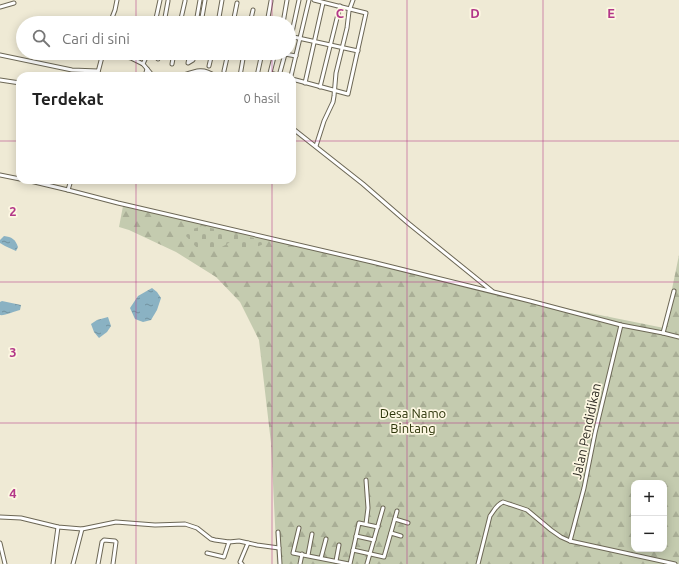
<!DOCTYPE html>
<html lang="id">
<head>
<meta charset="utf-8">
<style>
  body { margin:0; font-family:Ubuntu,sans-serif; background:#f2f2f2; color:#222 }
  .controls { position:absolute; right:12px; bottom:12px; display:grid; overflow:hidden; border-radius:8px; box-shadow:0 2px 10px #0003 }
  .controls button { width:36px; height:36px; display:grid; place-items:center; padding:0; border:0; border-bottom:1px solid #e0e0e0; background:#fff; color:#222; font:20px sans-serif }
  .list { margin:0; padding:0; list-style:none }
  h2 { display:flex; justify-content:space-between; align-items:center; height:52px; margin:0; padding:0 16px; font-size:17px }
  h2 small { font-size:13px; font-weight:400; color:#767676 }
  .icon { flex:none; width:22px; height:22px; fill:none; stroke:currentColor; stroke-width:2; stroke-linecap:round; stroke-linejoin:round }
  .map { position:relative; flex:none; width:679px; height:564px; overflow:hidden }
  .search { position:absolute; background:#fff; box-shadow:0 2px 10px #0003; left:16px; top:16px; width:280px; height:44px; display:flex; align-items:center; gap:10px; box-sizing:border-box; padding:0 14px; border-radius:22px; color:#767676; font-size:15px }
  .panel { position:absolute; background:#fff; box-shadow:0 2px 10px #0003; left:16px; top:72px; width:280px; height:112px; border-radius:12px }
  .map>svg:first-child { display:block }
</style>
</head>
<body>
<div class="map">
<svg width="679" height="564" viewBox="0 0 679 564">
  <defs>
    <pattern id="forest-firs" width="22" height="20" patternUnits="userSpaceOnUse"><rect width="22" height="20" fill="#c4cbaf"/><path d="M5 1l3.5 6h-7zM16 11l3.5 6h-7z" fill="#a9ae96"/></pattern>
    <pattern id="cemetery-stones" width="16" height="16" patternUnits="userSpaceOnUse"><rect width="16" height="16" fill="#c4cbaf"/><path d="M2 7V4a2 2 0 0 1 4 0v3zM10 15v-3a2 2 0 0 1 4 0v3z" fill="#a9ae96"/></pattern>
    <pattern id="water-ripples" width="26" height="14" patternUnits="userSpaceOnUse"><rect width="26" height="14" fill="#8ab2c3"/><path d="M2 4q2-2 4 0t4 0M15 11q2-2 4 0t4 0" fill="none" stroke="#71919e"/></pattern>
  </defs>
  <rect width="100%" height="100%" fill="#efead5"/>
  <!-- forest -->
  <path fill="url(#forest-firs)" fill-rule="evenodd" d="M123,206L304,247L500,295L664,328L679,255V564H277L271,443L259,340L240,302L216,277L176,252L129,230L119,227ZM634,483H664V549H634Z"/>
  <!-- cemetery -->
  <path fill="url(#cemetery-stones)" d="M202,226L267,241L266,243L247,251L236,248L237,242L232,241L215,251L197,248L186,236L187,231Z"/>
  <!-- water -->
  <g fill="url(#water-ripples)">
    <path d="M4,236C12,237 15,239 18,247L16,251L5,246L0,243V240Z"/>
    <path d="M152,288L157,292L161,298L157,310L151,320L143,322L135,319L130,308L138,296Z"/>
    <path d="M2,301L21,305L20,310C15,311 4,316 0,315V302Z"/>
    <path d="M108,317L111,326L107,332L99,338L94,332L91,324L97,320Z"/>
  </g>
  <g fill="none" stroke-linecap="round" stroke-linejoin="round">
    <!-- minor casing -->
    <g stroke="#6c6755" stroke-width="5">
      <g id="minor">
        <path d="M0,7L14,3"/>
        <path d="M110,23L115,10L117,0"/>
        <path d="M155,23L160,0"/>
        <path d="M164,23L168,1"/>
        <path d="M180,23L185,1"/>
        <path d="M196,23L200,0"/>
        <path d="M201,23L205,0"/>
        <path d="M218,23L222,0"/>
        <path d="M233,23L237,3"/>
        <path d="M250,23L253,10"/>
        <path d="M267,23L271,1"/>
        <path d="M283,23L287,0"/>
        <path d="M289,36L358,51"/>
        <path d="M291,37L299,0"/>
        <path d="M110,53L131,58L143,64L153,76"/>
        <path d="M190,53L188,63L193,60L194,53"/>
        <path d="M275,53L270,73L280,76"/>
        <path d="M0,55L72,70L98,71"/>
        <path d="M158,59L159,53"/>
        <path d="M143,64L148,53"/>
        <path d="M172,64L174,53"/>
        <path d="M209,66L212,53"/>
        <path d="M224,71L228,53"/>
        <path d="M97,76L103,53"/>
        <path d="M145,76L147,69"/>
        <path d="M181,76C195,71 203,67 215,76"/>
        <path d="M240,76L244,53"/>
        <path d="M257,76L262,53"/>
        <path d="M279,76L285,54L296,56"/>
        <path d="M291,76L309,0"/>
        <path d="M292,79L348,94L366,13L314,0"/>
        <path d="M0,80L20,83"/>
        <path d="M305,83L323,3"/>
        <path d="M320,87L340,6"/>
        <path d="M292,128L363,184L408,223L492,291"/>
        <path d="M316,146L324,121L333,102L334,96L336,73L347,28L349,11L353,0"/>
        <path d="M0,175L20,179"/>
        <path d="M26,180L68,190L118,203L372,262L530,301L621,325L663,333L679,337"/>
        <path d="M68,190L71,180"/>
        <path d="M663,333L674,291"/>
        <path d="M0,517L21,518L58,527L82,529L116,522L155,525L185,524L197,528L211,539L215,540L229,542L239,541L257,545L279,548"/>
        <path d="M395,519L408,523"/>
        <path d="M366,524L368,508L366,480"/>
        <path d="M299,528L293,553L349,564"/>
        <path d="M278,532L280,564"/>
        <path d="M391,533L401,536"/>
        <path d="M356,536L374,540"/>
        <path d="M570,541L584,488L595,433L621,325"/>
        <path d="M0,543L5,564"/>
        <path d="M353,550L384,557L397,511"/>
        <path d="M207,553L224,557L229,542"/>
        <path d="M308,555L312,534"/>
        <path d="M321,558L326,539"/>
        <path d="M336,561L339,545"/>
        <path d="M53,564L58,527"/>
        <path d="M73,564L82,529"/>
        <path d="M98,564L102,542L104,540L115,541L116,542L113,564"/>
        <path d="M242,564L240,562L248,543"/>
        <path d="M300,564L302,554"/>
        <path d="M350,564L359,523L378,527"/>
        <path d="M367,564L383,508"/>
        <path d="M478,564L490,516C494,511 496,505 503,502L527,510L551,530L561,537L570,541L675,564"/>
      </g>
    </g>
    <!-- minor -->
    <use href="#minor" stroke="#fff" stroke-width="3"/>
  </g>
  <!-- grid -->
  <path fill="none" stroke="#b33789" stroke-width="1" stroke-opacity="0.55" d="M136,0V23M272,0V23M407,0V564M543,0V564M136,53V76M272,53V76M0,141H20M292,141H679M136,180V564M272,180V564M0,282H679M0,423H679"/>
  <g text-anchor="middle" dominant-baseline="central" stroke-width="3.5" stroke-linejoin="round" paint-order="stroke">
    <!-- park labels -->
    <g font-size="13" fill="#2d350a" stroke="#fdf7e2">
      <text x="413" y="413">Desa Namo<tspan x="413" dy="15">Bintang</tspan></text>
    </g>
    <!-- street labels -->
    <g font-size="13" fill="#2d2b23" stroke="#fdf7e2">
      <text transform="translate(586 431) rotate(-78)">Jalan Pendidikan</text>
    </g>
  </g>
  <g font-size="13" text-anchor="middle" font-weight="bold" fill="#b33789" stroke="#fdf7e2" stroke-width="3.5" stroke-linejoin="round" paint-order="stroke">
    <text x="340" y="18">C</text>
    <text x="475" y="18">D</text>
    <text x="611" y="18">E</text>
    <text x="13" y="216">2</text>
    <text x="13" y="357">3</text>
    <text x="13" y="498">4</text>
  </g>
</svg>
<div class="controls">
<button>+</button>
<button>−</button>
</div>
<div class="search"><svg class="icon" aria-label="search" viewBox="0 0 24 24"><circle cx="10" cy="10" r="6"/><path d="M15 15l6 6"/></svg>Cari di sini</div>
<section class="panel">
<h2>Terdekat<small>0 hasil</small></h2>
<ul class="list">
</ul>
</section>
</div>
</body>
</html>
